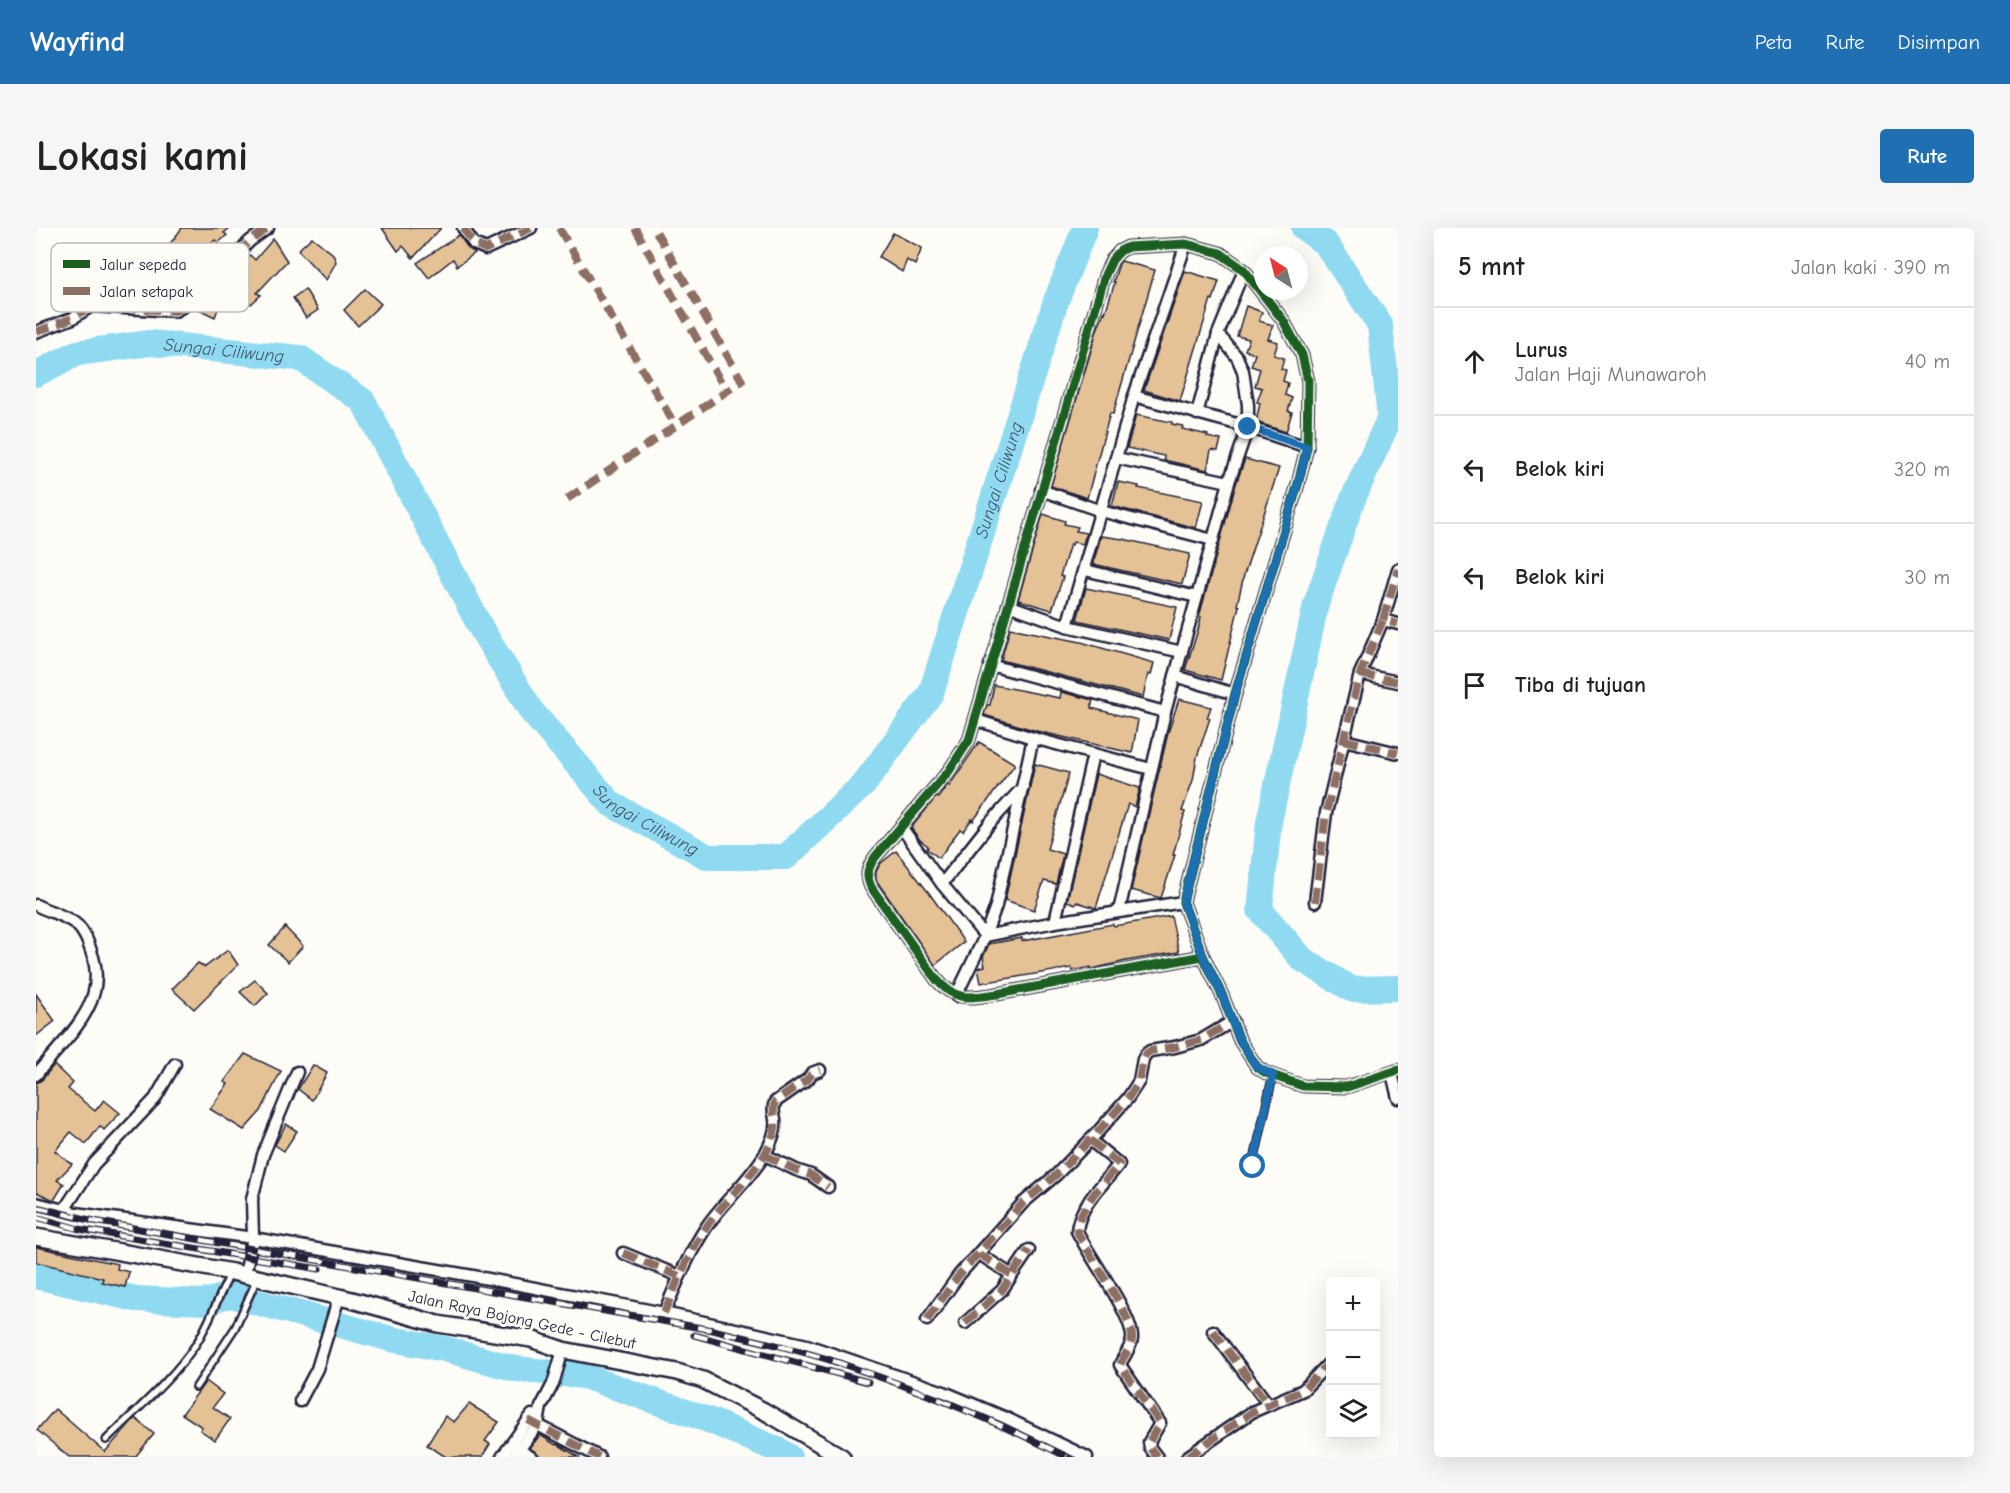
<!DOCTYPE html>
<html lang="id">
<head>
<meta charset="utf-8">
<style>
  body { margin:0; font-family:"Comic Neue",sans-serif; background:#f6f6f6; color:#222 }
  .controls { position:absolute; right:18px; bottom:18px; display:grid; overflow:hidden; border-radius:6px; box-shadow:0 6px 24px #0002 }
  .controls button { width:54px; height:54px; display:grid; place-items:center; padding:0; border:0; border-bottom:2px solid #e0e0e0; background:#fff; color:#222; font:30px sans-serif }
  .compass { position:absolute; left:1218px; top:18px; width:54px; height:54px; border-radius:50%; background:#fff; box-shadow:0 6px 24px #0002; rotate:324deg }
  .stop { position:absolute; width:18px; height:18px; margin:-14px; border:4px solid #1f6fb2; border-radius:50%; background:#fff }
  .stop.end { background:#1f6fb2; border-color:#fff; box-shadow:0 2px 6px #0008 }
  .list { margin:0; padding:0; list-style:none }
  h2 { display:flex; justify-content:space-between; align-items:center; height:78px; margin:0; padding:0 24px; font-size:26px }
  h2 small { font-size:20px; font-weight:400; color:#767676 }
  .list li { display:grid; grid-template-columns:39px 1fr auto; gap:18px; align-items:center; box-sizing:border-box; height:108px; padding:0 24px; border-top:2px solid #e0e0e0 }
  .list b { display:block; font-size:22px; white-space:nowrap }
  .list p { margin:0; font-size:20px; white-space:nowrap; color:#767676 }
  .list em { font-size:20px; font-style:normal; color:#767676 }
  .icon { flex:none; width:33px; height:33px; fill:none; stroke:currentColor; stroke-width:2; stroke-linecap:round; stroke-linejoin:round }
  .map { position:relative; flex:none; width:1362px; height:1229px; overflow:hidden; border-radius:6px }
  header { display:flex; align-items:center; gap:36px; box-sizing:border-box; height:84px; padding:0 30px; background:#1f6fb2; color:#fff }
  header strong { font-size:28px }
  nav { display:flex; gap:33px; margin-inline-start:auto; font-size:21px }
  .intro { display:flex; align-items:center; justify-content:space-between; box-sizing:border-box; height:144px; padding:0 36px }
  h1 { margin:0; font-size:42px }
  .button { padding:15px 27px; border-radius:6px; background:#1f6fb2; color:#fff; font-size:21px; font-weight:700 }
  main { display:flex; gap:36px; padding:0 36px }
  aside { flex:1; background:#fff; border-radius:6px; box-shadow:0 6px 24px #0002 }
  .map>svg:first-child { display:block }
</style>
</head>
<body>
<header>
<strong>Wayfind</strong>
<nav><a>Peta</a><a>Rute</a><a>Disimpan</a></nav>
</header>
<div class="intro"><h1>Lokasi kami</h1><a class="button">Rute</a></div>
<main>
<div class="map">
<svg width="1362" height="1229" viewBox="0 0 1362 1229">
  <rect width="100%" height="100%" fill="#fdfcf7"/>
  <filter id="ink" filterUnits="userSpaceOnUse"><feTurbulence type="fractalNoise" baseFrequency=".0167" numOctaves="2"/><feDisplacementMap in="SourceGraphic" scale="12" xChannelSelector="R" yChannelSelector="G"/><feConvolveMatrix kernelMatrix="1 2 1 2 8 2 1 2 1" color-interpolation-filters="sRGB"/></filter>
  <g filter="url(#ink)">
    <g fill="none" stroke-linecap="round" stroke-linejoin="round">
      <!-- river -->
      <g stroke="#8fdaf0" stroke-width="26">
        <path d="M1268,0L1290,16L1344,97L1354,189L1316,273L1280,376L1233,594L1224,682L1266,731L1315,761L1362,760"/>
        <path id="s1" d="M0,146L41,125L114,115L264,130L327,173L446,402L496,484L575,576L672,629H750L828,556L895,465L1020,73L1049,0"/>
        <path d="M0,1048L100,1071L167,1074L195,1067L355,1111L409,1121L480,1141L548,1148L675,1193L744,1223L753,1229"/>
      </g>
    </g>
    <!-- building -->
    <g fill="#e5c296" stroke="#22223b" stroke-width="1.5">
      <path d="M146,0H194L188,5L191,7L182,15L179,12L153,33L160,38L147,50L124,29Z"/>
      <path d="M346,0H405L377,30L367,18L362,23Z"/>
      <path d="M857,5L886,20L879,37L871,32L866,44L843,29Z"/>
      <path d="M423,7L432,20L439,25L421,38L417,31L393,50L381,35Z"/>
      <path d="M276,9L297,26L300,34L290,52L262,22Z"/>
      <path d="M237,11L251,33L221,65L225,67L215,76L190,57L214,27L219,32Z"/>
      <path d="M1085,33L1119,42L1077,186L1074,185L1051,270L1015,258L1061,102L1068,84L1069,85L1079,54H1077L1083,36Z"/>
      <path d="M1149,43L1183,53L1177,72L1175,71L1144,173L1108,162Z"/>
      <path d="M269,61L282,82L270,90L257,70Z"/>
      <path d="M329,61L345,76L322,98L308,82Z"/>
      <path d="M168,69L183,78L179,89L158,79Z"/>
      <path d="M1210,78L1226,84L1223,93L1237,97L1232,111L1242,114L1238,127L1248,130L1245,141L1250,142L1247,153L1252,155L1249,167L1256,170L1252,183L1256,184L1250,204L1220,194L1224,175L1221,174L1226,160L1219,158L1224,141L1215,138L1219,126L1209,122L1213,111L1201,108Z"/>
      <path d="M1100,187L1136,194V196L1147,198L1146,201L1172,207L1171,209L1185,212L1182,223L1175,222L1171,242L1128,232V228L1091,220Z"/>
      <path d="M1209,231L1243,240L1208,347L1201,377L1203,378L1185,452L1149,442L1162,402L1165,389H1163L1200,256Z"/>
      <path d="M1082,254L1103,258L1102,260L1167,273L1160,300L1076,278Z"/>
      <path d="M1007,286L1029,293L1028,296L1042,299L1040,303L1050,305L1047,316L1037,314L1036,317L1034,316L1024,348L1027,349L1016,382L982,372Z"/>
      <path d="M1065,308L1087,311L1154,326L1146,356L1057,336Z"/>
      <path d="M1050,360L1141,379L1133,412L1041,392Z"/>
      <path d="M974,400L1045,414L1118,435L1115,447L1112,446L1107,469L965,432Z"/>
      <path d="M958,457L1024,470L1025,464L1057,472L1055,480L1102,492L1096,525L1001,503L948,487L951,477H954Z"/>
      <path d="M1143,471L1175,479L1171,490H1174L1161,529L1157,552L1146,583L1149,584L1137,627H1139L1125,670L1095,662L1132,505Z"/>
      <path d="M943,514L979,536L937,593L936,591L927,603L924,601L903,630L891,621L892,618L884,612L875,600L900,569L902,570L911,557L913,558Z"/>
      <path d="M999,536L1033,545L1011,621L1027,626L1020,656L1008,653L998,682L969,672Z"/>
      <path d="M1060,546L1104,560L1099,579L1092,576L1060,680L1041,674L1040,676L1031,673Z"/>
      <path d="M860,623L893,665L928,714L899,737L840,652V644L844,636Z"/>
      <path d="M1135,688L1143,724L1090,733L1056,741L1055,739L1036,743L1035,740L945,755L942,740L949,738L947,729L953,716L986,710V713L1077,696L1078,698Z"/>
      <path d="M249,699L267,718L252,734L233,717Z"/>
      <path d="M192,722L202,737L158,781L136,761L162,735L169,739Z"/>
      <path d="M219,752L232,765L219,778L204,764Z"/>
      <path d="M0,766L19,793L0,808Z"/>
      <path d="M209,826L245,843L225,883L208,902L174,881L192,856L188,854Z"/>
      <path d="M18,837L37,855L32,861L59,883L68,872L84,885L68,902L64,898L50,916L35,904L19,923L36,936L21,952L28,956L18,972L0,964V855L6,852Z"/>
      <path d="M277,837L291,845L276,872L262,861Z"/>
      <path d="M250,896L261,903L248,923L239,917Z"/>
      <path d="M0,1019L82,1036L81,1041L93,1044L89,1059L66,1054L67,1050L0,1034Z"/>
      <path d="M170,1153L187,1166L177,1179L194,1191L179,1212L164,1202L166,1199L146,1186Z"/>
      <path d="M433,1176L463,1194L449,1213L454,1216L446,1229H410L391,1217L409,1188L418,1194Z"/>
      <path d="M19,1181L69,1224L99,1190L118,1206L99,1229H33L1,1202Z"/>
      <path d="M504,1207L520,1217L521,1216L543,1229H505L494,1220Z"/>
    </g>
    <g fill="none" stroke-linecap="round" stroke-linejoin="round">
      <!-- service casing -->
      <g stroke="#22223b" stroke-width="10">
        <g id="service">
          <path d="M1217,938L1237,847"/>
          <path d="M160,1159L199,1100L221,1051"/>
          <path d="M70,1212C100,1182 136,1152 160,1116C174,1094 182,1068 195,1045"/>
        </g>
      </g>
      <!-- minor casing -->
      <g stroke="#22223b" stroke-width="15">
        <g id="minor">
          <path d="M427,0L438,16L450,21L495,0"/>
          <path d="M0,104L37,90L55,78L139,83L148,78L214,13L232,0"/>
          <path d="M1098,168L1212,199L1271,219"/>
          <path d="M1161,186L1182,106L1208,42"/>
          <path d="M1080,230L1193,254"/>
          <path d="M1005,262L1065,283L1177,312"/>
          <path d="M1049,342L1161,369"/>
          <path d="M972,377L1031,398L1146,424"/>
          <path d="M1347,392L1362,341"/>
          <path d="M1031,398L1098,168L1150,16"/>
          <path d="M954,437L1129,484"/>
          <path d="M1324,446L1362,454"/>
          <path d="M1139,448L1199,466"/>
          <path d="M940,492L997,510L1115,541"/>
          <path d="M1308,512L1362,525"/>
          <path d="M987,559L954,595L906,656L949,708L1019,694L1147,674"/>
          <path d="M866,600L906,656"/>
          <path d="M1279,674L1290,585L1324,446L1347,392L1362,396"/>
          <path d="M0,677C13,684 30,687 41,697C50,706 53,717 57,729C72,778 27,812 0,847"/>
          <path d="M1083,683L1129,484L1193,254L1212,199V177L1207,143L1201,129L1182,106"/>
          <path d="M1019,694L1057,526"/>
          <path d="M1167,728L961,766C933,770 920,774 900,751L835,659C829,646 832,639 840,628L913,543L933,512L1069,47L1076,32L1084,23L1092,19L1150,16L1184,25L1208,42L1247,92L1266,127L1272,153L1271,219L1262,256L1199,466L1147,674L1167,728L1186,767L1204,813L1221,839L1230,845L1267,858L1311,859L1362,842"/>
          <path d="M920,768L949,708L960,678L997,510"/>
          <path d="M1356,845L1362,870"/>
          <path d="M1054,912L1083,936C1068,956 1043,977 1041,1003C1052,1027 1098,1088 1096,1111C1095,1120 1087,1129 1084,1137L1124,1195L1113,1214L1114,1220L1121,1229"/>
          <path d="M729,927L760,942L775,947L792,959"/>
          <path d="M0,975L40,985L217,1010L437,1048L628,1085L771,1117L908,1164L970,1190L1051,1229"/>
          <path d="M28,982L58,936L119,871L139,836"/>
          <path d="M587,1025L643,1048"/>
          <path d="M943,1026L976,1047"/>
          <path d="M209,1046L217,1010L216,971L227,927L261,844"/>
          <path d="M628,1085C641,1054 653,1025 671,998C688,973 713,953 729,926C734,917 741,902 739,891C738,885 736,881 739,874L772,851L776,845L784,842"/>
          <path d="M891,1092L923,1047L987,975L1020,947L1059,907L1092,870L1103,853L1107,831L1110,826L1114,823L1139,819L1165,812L1197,793"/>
          <path d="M929,1095L966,1062L993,1022"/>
          <path d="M1177,1103L1232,1176"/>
          <path d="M264,1173L281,1141L303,1069"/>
          <path d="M492,1192L563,1229"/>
          <path d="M477,1218L495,1229"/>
          <path d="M466,1229L496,1187"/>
          <path d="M478,1229L502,1196L505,1179L517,1156L527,1122"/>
          <path d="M1151,1229L1216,1184L1267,1162L1294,1134"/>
        </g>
      </g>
      <!-- secondary casing -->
      <g stroke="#22223b" stroke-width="20">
        <path id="secondary" d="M0,1009L196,1044L316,1072L402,1096L495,1111L527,1122L641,1144L667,1152L728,1183L806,1229"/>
      </g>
      <!-- service -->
      <use href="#service" stroke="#fdfcf7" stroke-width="5"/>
      <!-- minor -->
      <use href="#minor" stroke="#fdfcf7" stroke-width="10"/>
      <!-- secondary -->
      <use href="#secondary" stroke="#fdfcf7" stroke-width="15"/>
      <!-- rail casing -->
      <g stroke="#22223b" stroke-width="7">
        <g id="rail">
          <path d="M0,979L58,993L677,1102C723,1113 770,1123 815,1139C889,1164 962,1194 1031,1229"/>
          <path d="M0,989L43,1001L283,1041"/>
          <path d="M658,1107L832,1154"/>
        </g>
      </g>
      <!-- rail -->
      <use href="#rail" stroke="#fdfcf7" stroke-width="4.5" stroke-dasharray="14" stroke-linecap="butt"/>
      <!-- quiet -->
      <g stroke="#8d6e63" stroke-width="8" stroke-dasharray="15 8" stroke-linecap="butt">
        <path d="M427,0L438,16L450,21L495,0"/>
        <path d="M523,0L639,197"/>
        <path d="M599,0L690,163"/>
        <path d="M0,104L37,90L55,78L139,83L148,78L214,13L232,0"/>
        <path d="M531,271L706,153L618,0"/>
        <path d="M1347,392L1362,341"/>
        <path d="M1324,446L1362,454"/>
        <path d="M1308,512L1362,525"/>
        <path d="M1279,674L1290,585L1324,446L1347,392L1362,396"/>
        <path d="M1054,912L1083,936C1068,956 1043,977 1041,1003C1052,1027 1098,1088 1096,1111C1095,1120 1087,1129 1084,1137L1124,1195L1113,1214L1114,1220L1121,1229"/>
        <path d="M729,927L760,942L775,947L792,959"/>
        <path d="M587,1025L643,1048"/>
        <path d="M943,1026L976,1047"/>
        <path d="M628,1085C641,1054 653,1025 671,998C688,973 713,953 729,926C734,917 741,902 739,891C738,885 736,881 739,874L772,851L776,845L784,842"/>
        <path d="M891,1092L923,1047L987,975L1020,947L1059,907L1092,870L1103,853L1107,831L1110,826L1114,823L1139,819L1165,812L1197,793"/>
        <path d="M929,1095L966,1062L993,1022"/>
        <path d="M1177,1103L1232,1176"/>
        <path d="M492,1192L563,1229"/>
        <path d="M1151,1229L1216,1184L1267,1162L1294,1134"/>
      </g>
      <!-- cycleway casing -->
      <g stroke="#fdfcf7" stroke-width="13">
        <path id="cycleway" d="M1167,728L961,766C933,770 920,774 900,751L835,659C829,646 832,639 840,628L913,543L933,512L1069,47L1076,32L1084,23L1092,19L1150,16L1184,25L1208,42L1247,92L1266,127L1272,153L1271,219L1262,256L1199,466L1147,674L1167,728L1186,767L1204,813L1221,839L1230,845L1267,858L1311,859L1362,842"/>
      </g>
      <!-- cycleway -->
      <use href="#cycleway" stroke="#1b5e20" stroke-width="9"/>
    </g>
  </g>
  <g fill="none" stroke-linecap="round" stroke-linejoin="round" filter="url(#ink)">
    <!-- route -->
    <path stroke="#1f6fb2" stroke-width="8" d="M1212,199L1271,219L1262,256L1199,466L1147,674L1167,728L1186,767L1204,813L1221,839L1237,847L1217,938"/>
  </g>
  <g text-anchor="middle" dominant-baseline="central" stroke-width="6" stroke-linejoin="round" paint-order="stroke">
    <!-- street labels -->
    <g font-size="16" fill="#22223b" stroke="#fdfcf7">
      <text transform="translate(486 1092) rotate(12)">Jalan Raya Bojong Gede - Cilebut</text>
    </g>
    <!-- water labels -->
    <g font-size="18" font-style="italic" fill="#435971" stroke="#fdfcf7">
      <text stroke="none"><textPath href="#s1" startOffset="194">Sungai Ciliwung</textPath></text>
      <text stroke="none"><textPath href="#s1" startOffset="1454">Sungai Ciliwung</textPath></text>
      <text stroke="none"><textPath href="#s1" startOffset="860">Sungai Ciliwung</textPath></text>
    </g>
  </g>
  <!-- legend -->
  <rect x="15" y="15" width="198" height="69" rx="9" fill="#fdfcf7" stroke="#bbbbbf" stroke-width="1.5"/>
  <rect x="27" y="32" width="27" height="8" fill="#1b5e20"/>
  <rect x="27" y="59" width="27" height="8" fill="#8d6e63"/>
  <g font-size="16" fill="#22223b">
    <text x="64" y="42">Jalur sepeda</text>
    <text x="64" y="69">Jalan setapak</text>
  </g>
</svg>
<div class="controls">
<button>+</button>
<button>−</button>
<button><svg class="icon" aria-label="layers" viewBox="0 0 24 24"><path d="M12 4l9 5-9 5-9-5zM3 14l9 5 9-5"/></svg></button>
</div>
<svg class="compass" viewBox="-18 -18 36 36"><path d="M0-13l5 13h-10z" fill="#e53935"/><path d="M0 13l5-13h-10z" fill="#767676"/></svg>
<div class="stop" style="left:1217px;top:938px"></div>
<div class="stop end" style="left:1212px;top:199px"></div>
</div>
<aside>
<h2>5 mnt<small>Jalan kaki · 390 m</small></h2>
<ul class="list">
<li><svg class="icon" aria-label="ahead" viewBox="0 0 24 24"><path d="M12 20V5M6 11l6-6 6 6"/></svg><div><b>Lurus</b><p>Jalan Haji Munawaroh</p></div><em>40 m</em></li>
<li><svg class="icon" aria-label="left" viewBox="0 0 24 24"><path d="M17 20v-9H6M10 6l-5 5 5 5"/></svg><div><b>Belok kiri</b></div><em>320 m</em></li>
<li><svg class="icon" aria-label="left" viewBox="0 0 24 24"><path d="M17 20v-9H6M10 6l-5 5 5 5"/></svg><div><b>Belok kiri</b></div><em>30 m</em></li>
<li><svg class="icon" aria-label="arrive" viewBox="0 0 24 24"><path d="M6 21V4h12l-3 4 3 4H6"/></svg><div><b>Tiba di tujuan</b></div></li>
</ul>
</aside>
</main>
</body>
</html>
